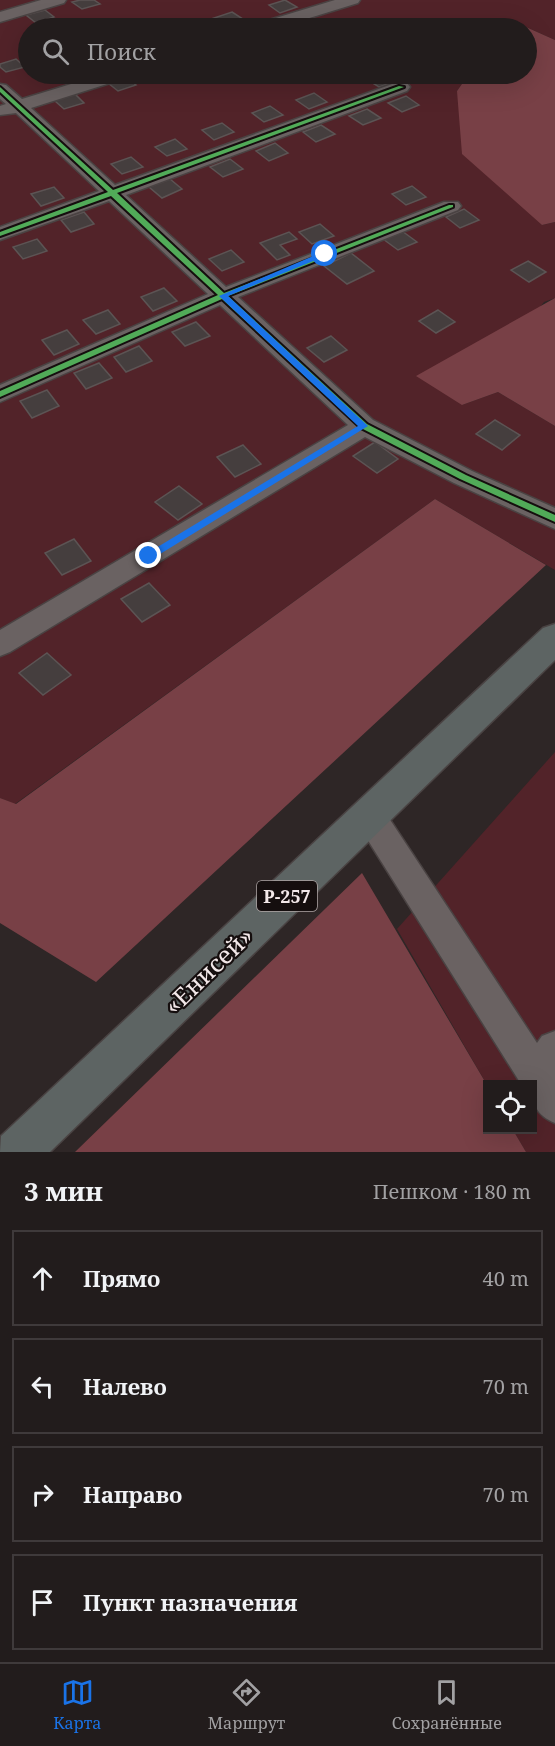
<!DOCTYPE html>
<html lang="ru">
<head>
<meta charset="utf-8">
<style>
  body { margin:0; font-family:"Noto Serif",serif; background:#2a2525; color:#f1f3f6 }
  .controls { position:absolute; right:18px; bottom:18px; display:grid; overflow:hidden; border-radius:0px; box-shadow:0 6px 24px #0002 }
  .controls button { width:54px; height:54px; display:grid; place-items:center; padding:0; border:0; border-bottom:2px solid #3f3a3b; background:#221c1c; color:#f1f3f6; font:30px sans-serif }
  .stop { position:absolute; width:18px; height:18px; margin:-14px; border:4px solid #1a73e8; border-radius:50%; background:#fff }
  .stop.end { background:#1a73e8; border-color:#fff; box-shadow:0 2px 6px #0008 }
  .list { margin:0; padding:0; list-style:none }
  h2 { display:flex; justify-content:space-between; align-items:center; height:78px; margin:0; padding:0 24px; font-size:26px }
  h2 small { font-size:20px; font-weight:400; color:#a2a1a3 }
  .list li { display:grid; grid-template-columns:39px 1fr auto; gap:18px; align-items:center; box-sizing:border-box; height:96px; margin:0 12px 12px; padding:0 12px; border:2px solid #3f3a3b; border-radius:0px }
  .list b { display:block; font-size:22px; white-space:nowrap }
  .list em { font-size:20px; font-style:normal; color:#a2a1a3 }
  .icon { flex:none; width:33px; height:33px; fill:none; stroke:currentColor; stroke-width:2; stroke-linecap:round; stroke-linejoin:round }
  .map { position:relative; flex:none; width:555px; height:1152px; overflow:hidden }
  .search { position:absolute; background:#221c1c; box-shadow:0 6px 24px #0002; left:18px; right:18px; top:18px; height:66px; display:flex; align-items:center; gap:15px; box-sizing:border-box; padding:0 21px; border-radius:33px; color:#a2a1a3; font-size:22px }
  .sheet { height:510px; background:#221c1c }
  nav { display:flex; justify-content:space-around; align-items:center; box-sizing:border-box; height:84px; border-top:2px solid #3f3a3b; background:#221c1c; font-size:16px; color:#a2a1a3 }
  nav a { display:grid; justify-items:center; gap:3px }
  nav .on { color:#1a73e8 }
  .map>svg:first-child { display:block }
</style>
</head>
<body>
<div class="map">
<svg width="555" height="1152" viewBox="0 0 555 1152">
  <rect width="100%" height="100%" fill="#2e2626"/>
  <!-- green -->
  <g fill="#522329">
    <path d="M0,0H555V40L517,23L503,28H28V74H469L457,91L542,225L555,222V298L544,302L462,405L498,392L555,426V570L435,499L15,804L0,798Z"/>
    <path d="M555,752V1152H526L513,1130H532V1084L487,1085L397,929Z"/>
  </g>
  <!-- forest -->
  <g fill="#784046">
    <path d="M517,23L555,40V222L542,225L462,154L457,91L469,74H526V28H503Z"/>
    <path d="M555,298V426L498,392L462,405L416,376Z"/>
    <path d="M435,499L546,565L96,982L0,923V798L16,804Z"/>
    <path d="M362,873L487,1085L488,1130H513L526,1152H75Z"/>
  </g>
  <!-- building -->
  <g fill="#453e3e" stroke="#5c5454" stroke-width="1.5">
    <path d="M80,0H94L100,4L82,9L72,2Z"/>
    <path d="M285,0L297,7L280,13L269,5Z"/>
    <path d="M45,10L54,17L36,23L26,15Z"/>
    <path d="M232,12L243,19L222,27L211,19Z"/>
    <path d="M16,59L25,67L6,72L0,67V64Z"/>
    <path d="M381,74H385L397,81L379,87L366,79Z"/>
    <path d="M126,77L136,85L118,91L108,83Z"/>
    <path d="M314,93L327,102L309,109L296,100Z"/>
    <path d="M75,94L84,103L64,109L54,100Z"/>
    <path d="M406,96L419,105L402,112L388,103Z"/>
    <path d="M270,106L283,115L264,122L252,113Z"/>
    <path d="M367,109L381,118L363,125L349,116Z"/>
    <path d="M222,123L234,132L214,140L202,130Z"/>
    <path d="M321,125L335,134L316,142L303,132Z"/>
    <path d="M175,139L187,149L167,156L155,147Z"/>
    <path d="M275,143L288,153L269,161L256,151Z"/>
    <path d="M131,157L143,167L122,174L111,164Z"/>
    <path d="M230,159L243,169L223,177L210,167Z"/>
    <path d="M170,179L182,189L162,198L149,187Z"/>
    <path d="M412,186L426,197L406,205L392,194Z"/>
    <path d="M54,187L64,198L41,206L31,194Z"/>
    <path d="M464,209L479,220L460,228L446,217Z"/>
    <path d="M84,212L94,224L71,232L61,220Z"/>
    <path d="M320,224L334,236L312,244L299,232Z"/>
    <path d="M402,231L417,242L398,250L383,239Z"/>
    <path d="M289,232L297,239L280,245L290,255L277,260L260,243Z"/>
    <path d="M37,239L47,251L23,259L13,247Z"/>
    <path d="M231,250L244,262L222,271L209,259Z"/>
    <path d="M351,253L374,271L347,284L324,266Z"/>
    <path d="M528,261L546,272L529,282L511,270Z"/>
    <path d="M164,288L177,301L153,311L141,297Z"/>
    <path d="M108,310L120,324L96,334L83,320Z"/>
    <path d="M438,310L455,322L436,333L419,321Z"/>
    <path d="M196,322L210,336L185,346L172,332Z"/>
    <path d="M67,330L79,344L54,355L42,340Z"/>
    <path d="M331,336L347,350L324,362L307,348Z"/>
    <path d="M139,346L152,361L126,372L114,357Z"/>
    <path d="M99,363L112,378L86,389L74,373Z"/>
    <path d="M47,390L59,406L32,418L20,401Z"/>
    <path d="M495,420L520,435L502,450L476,434Z"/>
    <path d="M375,442L398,459L377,473L353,456Z"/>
    <path d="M243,445L261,464L235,477L217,457Z"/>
    <path d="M179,486L202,504L178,520L155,502Z"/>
    <path d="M74,539L91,561L62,575L45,553Z"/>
    <path d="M149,583L170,605L142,622L121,599Z"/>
    <path d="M47,653L71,675L43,695L19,673Z"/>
  </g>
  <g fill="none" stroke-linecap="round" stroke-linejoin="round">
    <!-- minor casing -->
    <g stroke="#4a4343" stroke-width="3">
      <g id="minor">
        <path d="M41,0H66L64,3L0,22V12Z"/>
        <path d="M335,0H360L358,3L277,28H254L256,24Z"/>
        <path d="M104,74H129L126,78L31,108L115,185L395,83H407L410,87L407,91L126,195L226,287L444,202H458L461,206L458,210L238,297L373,420L472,471L555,508V529L454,483L365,437L10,652L0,656V630L348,425L220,305L0,402V385L208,294L109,201L0,240V227L99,191L16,113L0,115V106L6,104L0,99V84L6,85L22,99Z"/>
        <path d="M370,802L381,806L537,1043L542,1036L555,1031V1123C536,1115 532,1104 532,1084H521L359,826L354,816L359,806Z"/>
      </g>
    </g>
    <!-- highway casing -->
    <g stroke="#4a4343" stroke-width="3">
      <path id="highway" d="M555,624V660L50,1152H0L1,1136L543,628Z"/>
    </g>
    <!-- minor -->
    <use href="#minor" fill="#6a6262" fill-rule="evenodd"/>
    <!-- highway -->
    <use href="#highway" fill="#5d6463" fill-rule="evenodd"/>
    <!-- cycleway casing -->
    <g stroke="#150e0e" stroke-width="4">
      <path id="cycleway" d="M399,86L404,87L117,193L224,293L449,205H453V207L228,296L367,424L466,475L555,515V522L460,479L361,428L222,299L0,397V391L218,295L111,196L0,236V232L108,192L0,92V87L113,190Z"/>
    </g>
    <!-- cycleway -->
    <use href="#cycleway" fill="#51ab58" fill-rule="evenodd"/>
  </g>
  <!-- route -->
  <path fill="#1a73e8" d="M325,251L328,255L228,296L368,426L152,559H146V554L358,426L219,296Z"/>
  <g text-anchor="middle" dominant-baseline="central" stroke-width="4.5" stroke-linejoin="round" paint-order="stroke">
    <!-- shield labels -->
    <rect fill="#150e0e" stroke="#b0a7a7" stroke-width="1.5" x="257" y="881" width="60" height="30" rx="4.5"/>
    <g font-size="18" font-weight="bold" fill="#f3e8e9">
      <text x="287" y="896">Р-257</text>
    </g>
    <!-- near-street labels -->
    <g font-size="24" fill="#f3e8e9" stroke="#150e0e">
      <text transform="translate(208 970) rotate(-44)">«Енисей»</text>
    </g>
  </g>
</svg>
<div class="controls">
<button><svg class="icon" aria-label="locate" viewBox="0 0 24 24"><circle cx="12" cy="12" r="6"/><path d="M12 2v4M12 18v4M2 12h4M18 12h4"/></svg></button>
</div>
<div class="stop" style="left:325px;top:254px"></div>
<div class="stop end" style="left:149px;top:556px"></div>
<div class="search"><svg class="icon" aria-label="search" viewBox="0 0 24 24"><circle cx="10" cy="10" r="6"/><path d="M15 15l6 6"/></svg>Поиск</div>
</div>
<section class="sheet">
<h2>3 мин<small>Пешком · 180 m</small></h2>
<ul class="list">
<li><svg class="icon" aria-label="ahead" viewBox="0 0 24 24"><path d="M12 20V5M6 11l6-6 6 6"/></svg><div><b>Прямо</b></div><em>40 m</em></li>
<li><svg class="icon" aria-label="left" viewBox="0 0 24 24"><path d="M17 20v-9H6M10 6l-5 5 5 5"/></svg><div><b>Налево</b></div><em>70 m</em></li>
<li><svg class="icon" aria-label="right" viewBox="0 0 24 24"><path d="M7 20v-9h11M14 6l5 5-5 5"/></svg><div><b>Направо</b></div><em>70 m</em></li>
<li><svg class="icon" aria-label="arrive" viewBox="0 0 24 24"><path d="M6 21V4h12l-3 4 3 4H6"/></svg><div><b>Пункт назначения</b></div></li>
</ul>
</section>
<nav>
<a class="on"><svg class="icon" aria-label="map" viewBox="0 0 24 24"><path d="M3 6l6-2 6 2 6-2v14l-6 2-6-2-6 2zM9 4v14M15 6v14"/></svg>Карта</a>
<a><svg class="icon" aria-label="directions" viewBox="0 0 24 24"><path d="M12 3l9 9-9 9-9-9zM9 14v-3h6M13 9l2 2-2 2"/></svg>Маршрут</a>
<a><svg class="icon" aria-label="saved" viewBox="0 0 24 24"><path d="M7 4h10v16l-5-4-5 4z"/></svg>Сохранённые</a>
</nav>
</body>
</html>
